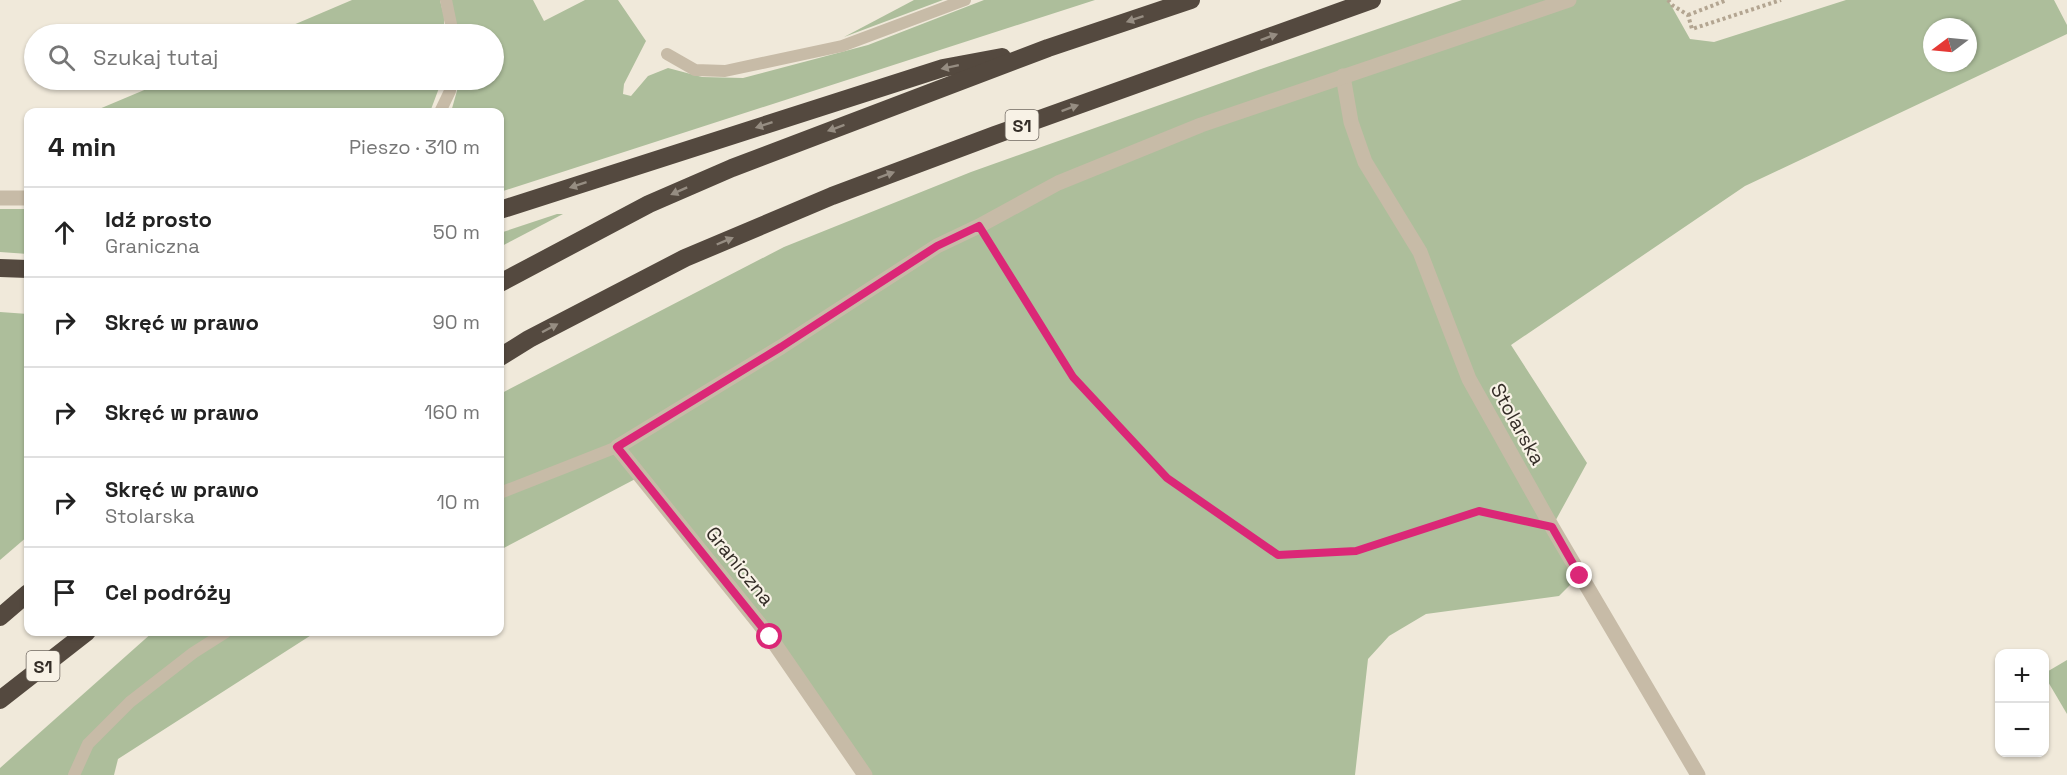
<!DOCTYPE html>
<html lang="pl">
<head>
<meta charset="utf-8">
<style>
  body { margin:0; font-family:"Space Grotesk",sans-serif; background:#f6f6f6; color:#222 }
  .controls { position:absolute; right:18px; bottom:18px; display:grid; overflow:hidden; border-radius:12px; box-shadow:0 2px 4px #0004 }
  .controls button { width:54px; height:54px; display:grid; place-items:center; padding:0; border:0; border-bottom:2px solid #e0e0e0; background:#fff; color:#222; font:30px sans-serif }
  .compass { position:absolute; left:1923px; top:18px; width:54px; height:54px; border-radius:50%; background:#fff; box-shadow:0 2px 4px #0004; rotate:254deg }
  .stop { position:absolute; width:18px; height:18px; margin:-14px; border:4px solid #db2777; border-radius:50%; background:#fff }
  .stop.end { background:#db2777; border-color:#fff; box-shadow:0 2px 6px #0008 }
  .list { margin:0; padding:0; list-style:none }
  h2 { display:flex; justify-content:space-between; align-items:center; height:78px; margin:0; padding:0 24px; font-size:26px }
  h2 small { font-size:20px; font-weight:400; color:#767676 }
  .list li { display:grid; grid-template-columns:39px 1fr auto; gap:18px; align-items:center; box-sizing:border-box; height:90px; padding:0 24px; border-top:2px solid #e0e0e0 }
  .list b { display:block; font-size:22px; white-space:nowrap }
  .list p { margin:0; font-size:20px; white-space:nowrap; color:#767676 }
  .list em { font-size:20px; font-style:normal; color:#767676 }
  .icon { flex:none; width:33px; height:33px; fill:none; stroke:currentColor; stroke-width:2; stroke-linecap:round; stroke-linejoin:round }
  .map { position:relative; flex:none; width:2067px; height:775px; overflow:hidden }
  .search { position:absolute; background:#fff; box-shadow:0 2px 4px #0004; left:24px; top:24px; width:480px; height:66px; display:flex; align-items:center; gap:15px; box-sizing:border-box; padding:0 21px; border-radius:33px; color:#767676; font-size:22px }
  .panel { position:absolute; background:#fff; box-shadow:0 2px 4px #0004; left:24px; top:108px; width:480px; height:528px; border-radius:12px }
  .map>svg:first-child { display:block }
</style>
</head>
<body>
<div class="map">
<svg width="2067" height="775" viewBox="0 0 2067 775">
  <rect width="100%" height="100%" fill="#f0e9da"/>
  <!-- green -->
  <g fill="#adbe9b" fill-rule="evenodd">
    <path d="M352,0H440L444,16V34H272Z"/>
    <path d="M449,0H533L544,21L585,0H618L646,41L624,84L623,94L631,96L648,76L668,68L702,77L743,78L868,45L984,0H1095L500,192V112H451L460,80H494V34H457Z"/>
    <path d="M914,0H943L844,37Z"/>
    <path d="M1462,0H1668L1690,39L1714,42L1846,0H2054L2067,25V34L1745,186L1511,345L1587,463L1552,527L1580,575L1559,596L1426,614L1389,636L1368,659L1355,775H865L641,476L500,550V394L784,247L971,172L1261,69ZM1932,27H1968V63H1932Z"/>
    <path d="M168,80H442L430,112H92Z"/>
    <path d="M0,209H28V254L0,252Z"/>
    <path d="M557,214H563L500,247V233Z"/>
    <path d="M0,312L28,314V536L0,560Z"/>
    <path d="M153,632H316L118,759L114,775H0V768Z"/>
    <path d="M2067,660V714L2044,675L2045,673Z"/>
  </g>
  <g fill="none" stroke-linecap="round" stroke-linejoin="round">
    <!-- path -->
    <g stroke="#b3a591" stroke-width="4" stroke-dasharray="3 3" stroke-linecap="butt">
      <path d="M1668,0L1672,5L1688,15L1692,29L1781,0"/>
      <path d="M1688,15L1727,0"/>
      <path d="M991,246L1073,377L1167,478L1278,555L1356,551L1479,511L1522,520"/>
    </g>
    <!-- lane -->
    <g stroke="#c7bba7" stroke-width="12">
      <path d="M446,0L453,34"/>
      <path d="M667,54L695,70L725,71L842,46L965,0"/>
      <path d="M440,112L450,91V80"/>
      <path d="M500,493L617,447"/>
      <path d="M74,775L88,744L130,702L193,653L226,632"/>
    </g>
    <!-- street -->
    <g stroke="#c7bba7" stroke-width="15">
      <path d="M1343,76L1351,122L1365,162L1420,252L1469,379L1552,527L1698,775"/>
      <path d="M0,198H28"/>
      <path d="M865,775L770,637L617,447L781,347L937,246L979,226L1058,183L1201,125L1569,0"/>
    </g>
    <!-- highway -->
    <g stroke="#54493f" stroke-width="18">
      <path d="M500,210L943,68L1002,57"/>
      <path d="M0,268L28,269"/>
      <path d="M500,283L649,204L732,168L1048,48L1191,0"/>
      <path d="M500,357L529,339L685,258L832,196L995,135L1372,0"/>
      <path d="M0,617L28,593"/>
      <path d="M0,700L87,632"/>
    </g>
  </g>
  <!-- one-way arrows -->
  <defs><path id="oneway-solid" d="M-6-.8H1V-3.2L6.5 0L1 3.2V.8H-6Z" transform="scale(1.5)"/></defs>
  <g fill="#968d82">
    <use href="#oneway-solid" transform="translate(1135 19) rotate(161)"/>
    <use href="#oneway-solid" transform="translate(1269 37) rotate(-20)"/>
    <use href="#oneway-solid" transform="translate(950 67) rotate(168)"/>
    <use href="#oneway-solid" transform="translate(1070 108) rotate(-20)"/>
    <use href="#oneway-solid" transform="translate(764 125) rotate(162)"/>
    <use href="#oneway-solid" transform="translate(836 128) rotate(160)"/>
    <use href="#oneway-solid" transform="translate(886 175) rotate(-20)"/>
    <use href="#oneway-solid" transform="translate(578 185) rotate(162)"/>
    <use href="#oneway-solid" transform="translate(679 191) rotate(156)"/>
    <use href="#oneway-solid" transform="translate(725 241) rotate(-23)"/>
    <use href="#oneway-solid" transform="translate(550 328) rotate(-28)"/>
  </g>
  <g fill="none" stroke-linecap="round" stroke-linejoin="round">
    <!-- route -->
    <path stroke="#db2777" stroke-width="8" d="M770,637L617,447L781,347L937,246L979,226L1073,377L1167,478L1278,555L1356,551L1479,511L1552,527L1580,576"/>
  </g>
  <g text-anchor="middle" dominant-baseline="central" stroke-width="4.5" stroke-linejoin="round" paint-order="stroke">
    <!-- shield labels -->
    <g fill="#f8f2e6" stroke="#6f6860" stroke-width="1.5">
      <rect x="1005.5" y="110" width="33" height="30" rx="4.5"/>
      <rect x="26.5" y="651" width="33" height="30" rx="4.5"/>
    </g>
    <g font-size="18" font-weight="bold" fill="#342d27">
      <text x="1022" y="125">S1</text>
      <text x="43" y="666">S1</text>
    </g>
    <!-- street labels -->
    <g font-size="20" fill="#342d27" stroke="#f8f2e6">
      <text transform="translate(1518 424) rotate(61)">Stolarska</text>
      <text transform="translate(740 566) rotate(51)">Graniczna</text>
    </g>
  </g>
</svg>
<div class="controls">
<button>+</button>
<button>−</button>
</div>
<svg class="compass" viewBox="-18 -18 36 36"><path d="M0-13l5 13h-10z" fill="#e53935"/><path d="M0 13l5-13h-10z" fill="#767676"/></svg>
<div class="stop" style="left:770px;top:637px"></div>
<div class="stop end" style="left:1580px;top:576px"></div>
<div class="search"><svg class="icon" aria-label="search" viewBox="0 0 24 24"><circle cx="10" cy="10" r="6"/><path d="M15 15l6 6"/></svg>Szukaj tutaj</div>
<section class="panel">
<h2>4 min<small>Pieszo · 310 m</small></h2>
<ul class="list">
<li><svg class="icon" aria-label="ahead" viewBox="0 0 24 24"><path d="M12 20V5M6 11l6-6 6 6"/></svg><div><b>Idź prosto</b><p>Graniczna</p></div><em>50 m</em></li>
<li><svg class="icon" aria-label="right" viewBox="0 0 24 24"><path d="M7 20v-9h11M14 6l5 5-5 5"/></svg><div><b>Skręć w prawo</b></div><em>90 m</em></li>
<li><svg class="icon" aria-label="right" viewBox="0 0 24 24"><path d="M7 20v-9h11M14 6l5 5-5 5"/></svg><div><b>Skręć w prawo</b></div><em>160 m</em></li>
<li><svg class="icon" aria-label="right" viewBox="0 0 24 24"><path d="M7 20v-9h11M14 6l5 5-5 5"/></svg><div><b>Skręć w prawo</b><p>Stolarska</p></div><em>10 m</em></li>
<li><svg class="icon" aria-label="arrive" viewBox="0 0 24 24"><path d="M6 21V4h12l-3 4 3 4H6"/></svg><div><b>Cel podróży</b></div></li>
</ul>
</section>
</div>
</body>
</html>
